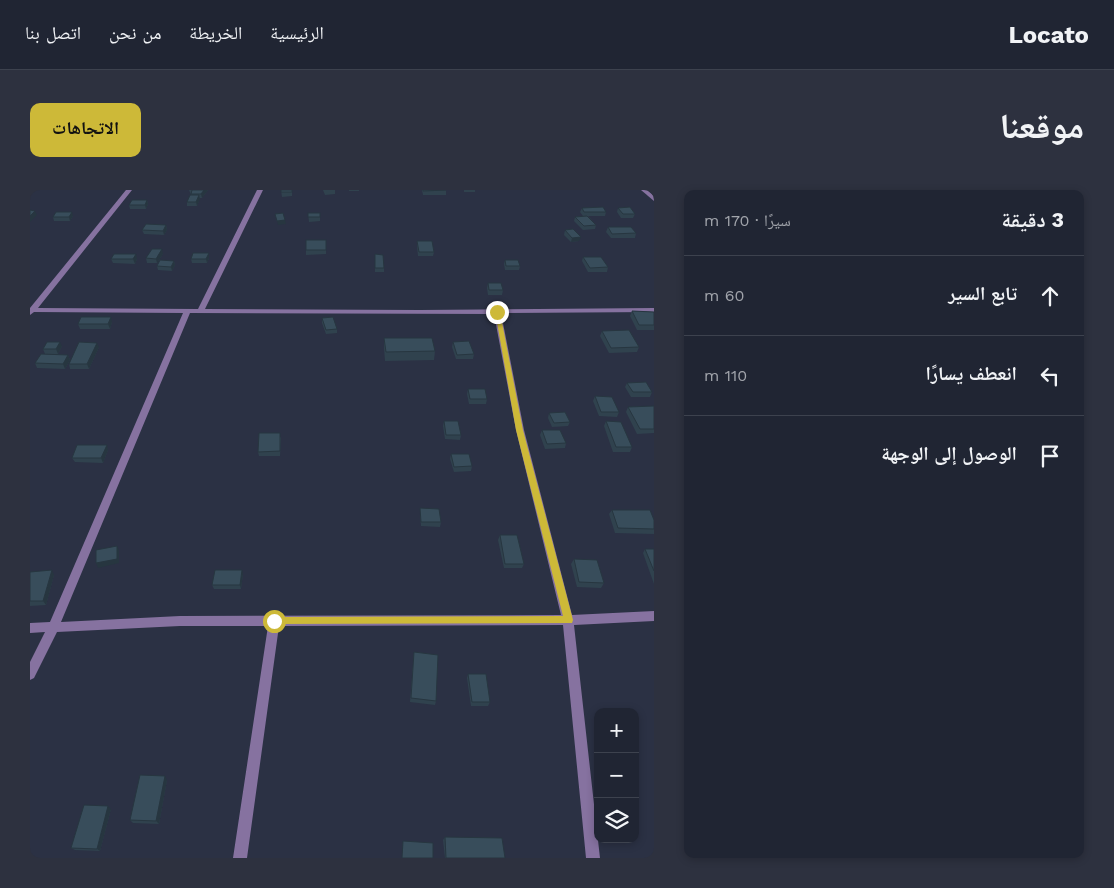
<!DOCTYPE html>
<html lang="ar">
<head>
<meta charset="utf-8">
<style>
  body { margin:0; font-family:"Work Sans","Noto Naskh Arabic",sans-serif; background:#2d313f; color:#f1f3f6; direction:rtl }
  .controls { position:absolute; right:15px; bottom:15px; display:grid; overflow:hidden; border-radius:10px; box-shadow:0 2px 8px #0003 }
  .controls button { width:45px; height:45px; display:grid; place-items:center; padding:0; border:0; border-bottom:1px solid #3d424e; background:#202533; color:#f1f3f6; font:25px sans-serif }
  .stop { position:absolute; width:15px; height:15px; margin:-11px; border:4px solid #cdb938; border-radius:50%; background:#fff }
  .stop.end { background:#cdb938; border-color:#fff; box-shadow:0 1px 5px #0008 }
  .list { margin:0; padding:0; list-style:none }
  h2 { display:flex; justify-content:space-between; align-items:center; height:65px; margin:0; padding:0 20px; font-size:21px }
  h2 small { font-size:16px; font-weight:400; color:#a2a5ac }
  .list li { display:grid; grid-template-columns:32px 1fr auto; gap:15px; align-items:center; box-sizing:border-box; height:80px; padding:0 20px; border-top:1px solid #3d424e }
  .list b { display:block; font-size:19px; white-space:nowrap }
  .list em { font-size:16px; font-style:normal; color:#a2a5ac }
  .icon { flex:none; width:28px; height:28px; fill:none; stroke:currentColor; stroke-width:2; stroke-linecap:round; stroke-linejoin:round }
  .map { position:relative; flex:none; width:624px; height:668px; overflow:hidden; direction:ltr; border-radius:10px }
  header { display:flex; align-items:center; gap:30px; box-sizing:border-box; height:70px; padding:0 25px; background:#202533; border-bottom:1px solid #3d424e }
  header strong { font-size:24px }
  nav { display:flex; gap:28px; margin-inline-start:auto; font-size:18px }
  .intro { display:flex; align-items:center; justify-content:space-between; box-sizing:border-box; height:120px; padding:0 30px }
  h1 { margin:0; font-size:35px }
  .button { padding:12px 22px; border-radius:10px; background:#cdb938; color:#111; font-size:18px; font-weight:700 }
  main { display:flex; gap:30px; padding:0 30px }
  aside { flex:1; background:#202533; border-radius:10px; box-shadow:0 2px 8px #0003 }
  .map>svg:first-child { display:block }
</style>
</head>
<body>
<header>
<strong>Locato</strong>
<nav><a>الرئيسية</a><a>الخريطة</a><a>من نحن</a><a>اتصل بنا</a></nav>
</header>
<div class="intro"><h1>موقعنا</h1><a class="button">الاتجاهات</a></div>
<main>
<aside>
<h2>3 دقيقة<small>سيرًا · 170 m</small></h2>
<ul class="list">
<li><svg class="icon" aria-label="ahead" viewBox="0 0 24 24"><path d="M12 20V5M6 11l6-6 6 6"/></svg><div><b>تابع السير</b></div><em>60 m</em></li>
<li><svg class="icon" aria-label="left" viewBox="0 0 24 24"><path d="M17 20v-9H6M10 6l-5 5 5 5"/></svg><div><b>انعطف يسارًا</b></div><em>110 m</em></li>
<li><svg class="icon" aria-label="arrive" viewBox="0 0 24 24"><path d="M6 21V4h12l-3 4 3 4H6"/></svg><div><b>الوصول إلى الوجهة</b></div></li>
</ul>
</aside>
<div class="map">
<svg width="624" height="668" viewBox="0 0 624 668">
  <rect width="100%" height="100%" fill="#2b3144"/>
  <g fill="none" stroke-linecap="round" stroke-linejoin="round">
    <!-- street -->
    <g fill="#8672a0" fill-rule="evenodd">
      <path d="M96,0H102L8,118L168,119L227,0H233L175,119L390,120L624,118V122L471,123L494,240L542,425L624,421V431L544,435L570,668H556L533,435L249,436L217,668H203L238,436H150L27,442L4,488L0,490V472L15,442L0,443V433L20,432L153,123L4,122L0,125V118ZM160,123L464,124L486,240L531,425L150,426L31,432Z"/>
      <path d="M611,0H617L624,6V11Z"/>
    </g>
  </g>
  <!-- wall -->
  <g fill="#30424e">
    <path d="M159,0H178L172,8H170L167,16H157V12L161,5Z"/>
    <path d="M251,0H262V6L252,7Z"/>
    <path d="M293,0H305V4L295,5Z"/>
    <rect x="319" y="0" width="10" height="1"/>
    <path d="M392,0H416V5H393Z"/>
    <rect x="434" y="0" width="11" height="2"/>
    <path d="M117,10L118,14L116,19H100L99,15Z"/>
    <path d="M552,18L576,22L575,26H558L566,35L565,39L553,40L544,31L545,27L553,26L550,22Z"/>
    <path d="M588,18L605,24L603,28H591L587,22Z"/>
    <path d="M278,23H290V31L279,32Z"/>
    <path d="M43,26L40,31H24L23,27Z"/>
    <path d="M136,35L137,40L134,45L114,44L112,40Z"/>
    <path d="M578,37L606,43L605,48H581L576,42Z"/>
    <path d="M535,40L549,51L541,52L534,45Z"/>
    <path d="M276,50H296V64L276,65Z"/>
    <path d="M387,51L404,62L403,66H388L387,56Z"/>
    <path d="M133,64L127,73H117L116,68Z"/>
    <path d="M345,64L354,78V82H345Z"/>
    <path d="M553,67L578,77L577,82H558L552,71Z"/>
    <path d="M179,68L177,73H162L161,69Z"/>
    <path d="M81,69H107L105,74L83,73Z"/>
    <path d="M475,70L490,76L489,80H475L474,74Z"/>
    <path d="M144,71L145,75L142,81L128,80L127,76Z"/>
    <path d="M458,93L473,100L472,105H458L457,98Z"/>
    <path d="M602,121L624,122V140H607L600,126Z"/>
    <path d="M292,128L307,139V143L296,144L292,133Z"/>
    <path d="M82,132L80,139H50L48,134Z"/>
    <path d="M572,141L609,157L607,162L579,163L570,146Z"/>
    <path d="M354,148L405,161L404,170L355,171L354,158Z"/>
    <path d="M423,152L444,164L443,169H426L422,157Z"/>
    <path d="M32,156L28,164H15L13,159Z"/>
    <path d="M69,157L59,179H40L39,174Z"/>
    <path d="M38,165L40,170L35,179L7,178L5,173Z"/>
    <path d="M597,193L622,202L620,207H601L595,197Z"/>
    <path d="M438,199L457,209L456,214H439L437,204Z"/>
    <path d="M565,206L589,222L587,227L569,226L563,211Z"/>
    <path d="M624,216V243L607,244L596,222L598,217Z"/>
    <path d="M519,223L540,232L538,236L522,237L518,228Z"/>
    <path d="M414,231L431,245L430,250L415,249L413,236Z"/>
    <path d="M576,231L602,257L600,262H583L574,236Z"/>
    <path d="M512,240L536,253L535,258L515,259L510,245Z"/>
    <path d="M251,247L250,266H229L228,262Z"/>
    <path d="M78,260L73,273L45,272L42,268Z"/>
    <path d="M421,264L442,276L441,281L424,282L420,269Z"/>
    <path d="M390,318L411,332L410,337L391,336L390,323Z"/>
    <path d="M582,320L624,330V344L585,343L579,324Z"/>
    <path d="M470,345L494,374L492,378H474L468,350Z"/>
    <path d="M615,359H624V394L613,363Z"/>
    <path d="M544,369L574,393L571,398L547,397L541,374Z"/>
    <path d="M0,382L24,385L16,415L0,416Z"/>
    <path d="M213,384L211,399H184L182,395Z"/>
    <path d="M384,462L406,511L405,515L380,512Z"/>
    <path d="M438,484L460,512L458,516H441L437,488Z"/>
    <path d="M137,590L129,634L103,633L100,630Z"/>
    <path d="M81,619L70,661L45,660L41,658Z"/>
    <path d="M415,647L475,668H415L413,650Z"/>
  </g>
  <!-- shaded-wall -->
  <g fill="#273640">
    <path d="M174,0H178L172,8L171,4Z"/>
    <path d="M169,5L170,9L167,16L166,12Z"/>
    <path d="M117,10L118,14L116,19L115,15Z"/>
    <path d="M5,21L7,25L0,32V26Z"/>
    <path d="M42,22L43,26L40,31L39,27Z"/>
    <path d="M255,30L256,34L248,35L247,31Z"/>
    <path d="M136,35L137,40L134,45L133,41Z"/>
    <path d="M551,47L549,51L541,52L542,48Z"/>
    <path d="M132,59L133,64L127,73L126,69Z"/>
    <path d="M179,63V68L177,73L176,69Z"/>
    <path d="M106,64L107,69L105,74L103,69Z"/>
    <path d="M144,71L145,75L142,81L141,77Z"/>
    <path d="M81,127L82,132L80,139L78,134Z"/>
    <path d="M30,152L32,156L28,164L26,159Z"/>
    <path d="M67,153L69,157L59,179L57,174Z"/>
    <path d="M38,165L40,170L35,179L33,174Z"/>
    <path d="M77,255L78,260L73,273L71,268Z"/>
    <path d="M87,356L89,360V373L68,378L66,373Z"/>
    <path d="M22,380L24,385L16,415L13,411Z"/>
    <path d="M212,380L213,384L211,399L210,395Z"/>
    <path d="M135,586L137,590L129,634L126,631Z"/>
    <path d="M78,616L81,619L70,661L67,659Z"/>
  </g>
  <!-- building -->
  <g fill="#384d5b" stroke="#273640">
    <path d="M162,0H174L171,4H161Z"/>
    <rect x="251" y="0" width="11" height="2"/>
    <path d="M393,0H416L393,1Z"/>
    <path d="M160,5H169L166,12H157Z"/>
    <path d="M102,10H117L115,15H99Z"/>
    <path d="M573,17L576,22H554L552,18Z"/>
    <path d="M600,17L605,24H593L588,18Z"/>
    <path d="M0,20L5,21L0,26Z"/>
    <path d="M26,22H42L39,27H23Z"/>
    <path d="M253,23L255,30L247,31L245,24Z"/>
    <rect x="278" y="23" width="12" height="4"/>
    <path d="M557,26L566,35L554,36L545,27Z"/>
    <path d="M116,34L136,35L133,41L112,40Z"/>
    <path d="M578,37H601L606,43L582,44Z"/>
    <path d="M543,39L551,47L542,48L535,40Z"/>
    <rect x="276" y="50" width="20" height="10"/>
    <path d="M387,51H402L404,62H389Z"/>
    <path d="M122,59H132L126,69L116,68Z"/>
    <path d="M163,63H179L176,69H161Z"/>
    <path d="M84,64H106L103,69H81Z"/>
    <path d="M345,64L353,65L354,78H345Z"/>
    <path d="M553,67H571L578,77L560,78Z"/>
    <path d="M130,70L144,71L141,77L127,76Z"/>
    <path d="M475,70H488L490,76H476Z"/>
    <path d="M458,93H471L473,100H459Z"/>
    <path d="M602,121L624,122V135H609Z"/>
    <path d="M51,127H81L78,134H48Z"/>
    <path d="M303,127L307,139L296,140L292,128Z"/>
    <path d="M599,140L609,157L581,158L572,141Z"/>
    <path d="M354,148H402L405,161L356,162Z"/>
    <path d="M439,151L444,164L427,165L423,152Z"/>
    <path d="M17,152H30L26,159H13Z"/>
    <path d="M49,152L67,153L57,174H39Z"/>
    <path d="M11,164L38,165L33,174L5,173Z"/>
    <path d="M616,192L622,202H603L597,193Z"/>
    <path d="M438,199H455L457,209H440Z"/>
    <path d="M565,206L582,207L589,222H571Z"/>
    <path d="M624,216V239H610L598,217Z"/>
    <path d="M535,222L540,232L524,233L519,223Z"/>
    <path d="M414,231H428L431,245H416Z"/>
    <path d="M576,231L591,232L602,257H586Z"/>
    <path d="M512,240H530L536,253L517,254Z"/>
    <path d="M229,243H250V261L228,262Z"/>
    <path d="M47,255H77L71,268H42Z"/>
    <path d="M421,264H439L442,276L424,277Z"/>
    <path d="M390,318L409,319L411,332H391Z"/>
    <path d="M582,320H620L624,330V339L588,338Z"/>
    <path d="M470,345H487L494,374H475Z"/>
    <path d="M87,356V369L66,373V360Z"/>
    <path d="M615,359H624V381Z"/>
    <path d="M544,369L567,370L574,393L549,392Z"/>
    <path d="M22,380L13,411H0V382Z"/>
    <path d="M185,380H212L210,395H182Z"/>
    <path d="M384,462L408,465L406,511L381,508Z"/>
    <path d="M438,484H456L460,512H442Z"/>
    <path d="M110,585L135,586L126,631L100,630Z"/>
    <path d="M54,615L78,616L67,659L41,658Z"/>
    <path d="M415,647L472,648L475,668H416Z"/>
    <path d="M373,651L403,653V668H372Z"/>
  </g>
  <!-- route -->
  <path fill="#cdb938" d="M465,121L470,122L493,240L543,430L542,433L241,434V428L244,427L533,426L486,240Z"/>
</svg>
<div class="controls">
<button>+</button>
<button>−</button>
<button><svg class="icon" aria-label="layers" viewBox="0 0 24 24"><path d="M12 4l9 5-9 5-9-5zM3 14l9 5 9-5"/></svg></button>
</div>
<div class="stop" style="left:244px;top:431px"></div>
<div class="stop end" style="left:467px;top:122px"></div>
</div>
</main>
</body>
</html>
